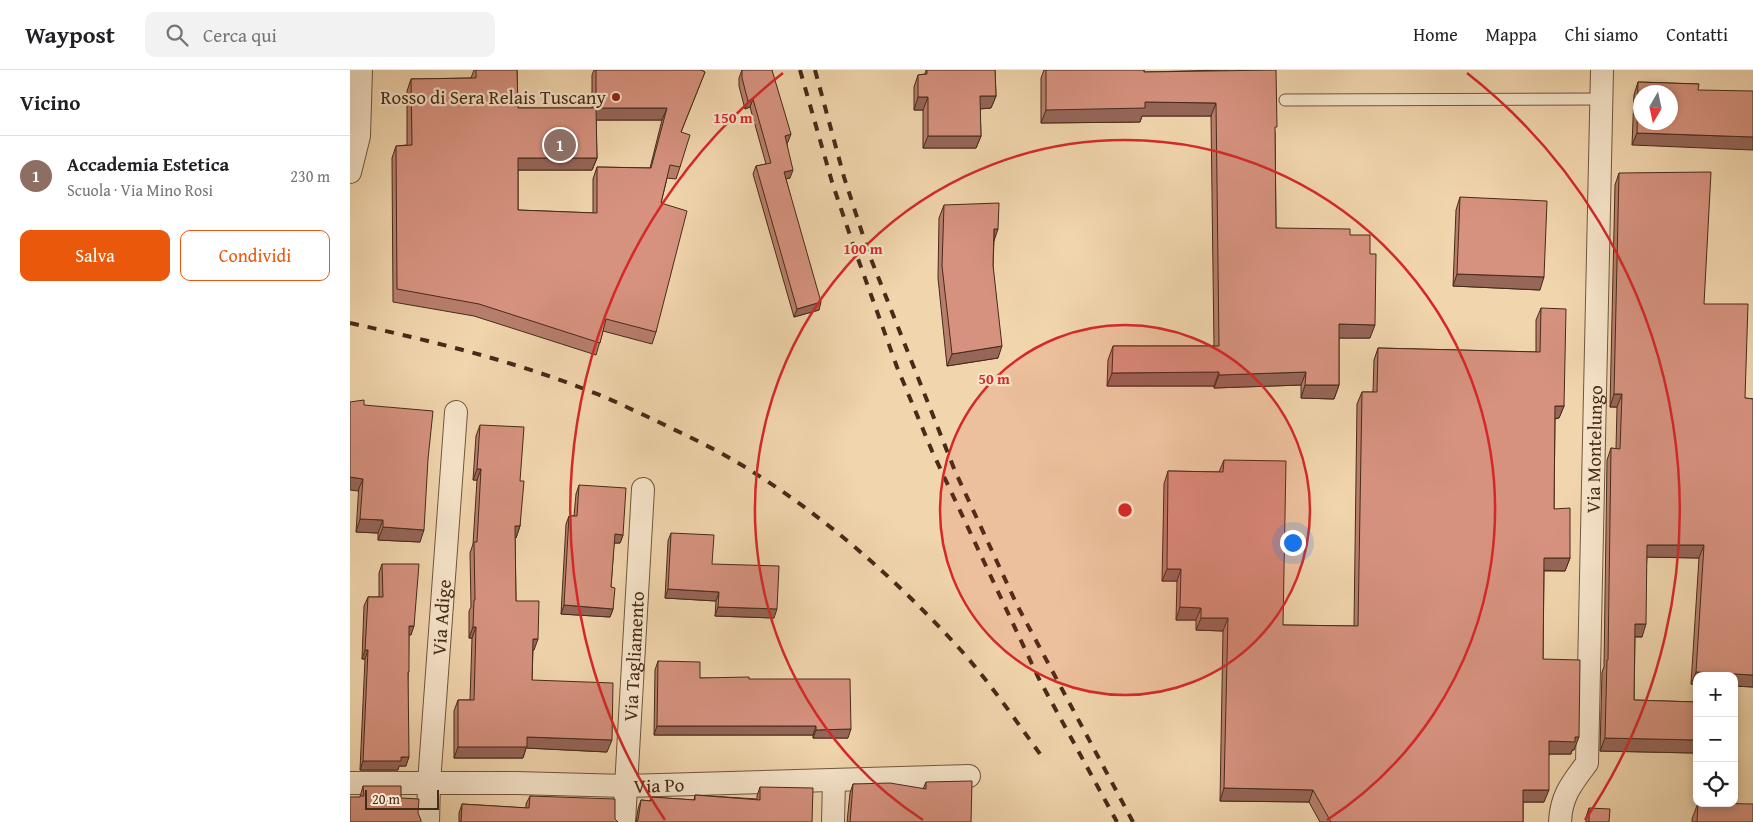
<!DOCTYPE html>
<html lang="it">
<head>
<meta charset="utf-8">
<style>
  body { margin:0; font-family:"Gentium Book Plus",serif; background:#f2f2f2; color:#202124 }
  .controls { position:absolute; right:15px; bottom:15px; display:grid; overflow:hidden; border-radius:10px; box-shadow:0 2px 8px #0003 }
  .controls button { width:45px; height:45px; display:grid; place-items:center; padding:0; border:0; border-bottom:1px solid #e0e0e0; background:#fff; color:#202124; font:25px sans-serif }
  .compass { position:absolute; left:1283px; top:15px; width:45px; height:45px; border-radius:50%; background:#fff; box-shadow:0 2px 8px #0003; rotate:189deg }
  .scale { position:absolute; left:15px; bottom:12px; width:74px; box-sizing:border-box; padding-left:5px; border:2px solid #462b18; border-top:0; font-size:14px; line-height:18px; white-space:nowrap; color:#462b18; -webkit-text-stroke:4px #f6e4ca; paint-order:stroke }
  .you { position:absolute; left:942px; top:472px; width:18px; height:18px; margin:-12px; border:4px solid #fff; border-radius:50%; background:#1a73e8; box-shadow:0 0 0 8px #1a73e833 }
  .badge { display:grid; place-items:center; width:32px; height:32px; border-radius:50%; background:#ea580c; color:#fff; font-size:16px; font-weight:700 }
  .pin { position:absolute; translate:-50% -50%; border:2px solid #fff; box-shadow:0 1px 5px #0006 }
  .list { margin:0; padding:0; list-style:none }
  h2 { display:flex; justify-content:space-between; align-items:center; height:65px; margin:0; padding:0 20px; font-size:21px }
  h2 small { font-size:16px; font-weight:400; color:#757577 }
  .list li { display:grid; grid-template-columns:32px 1fr auto; gap:15px; align-items:center; box-sizing:border-box; height:80px; padding:0 20px; border-top:1px solid #e0e0e0 }
  .list b { display:block; font-size:19px; white-space:nowrap }
  .list p { margin:0; font-size:16px; white-space:nowrap; color:#757577 }
  .list em { font-size:16px; font-style:normal; color:#757577 }
  .actions { display:flex; gap:10px; padding:15px 20px }
  .actions a { flex:1; padding:11px 0; border:1px solid #ea580c; border-radius:10px; text-align:center; font-size:18px; color:#ea580c }
  .actions .main { background:#ea580c; color:#fff }
  .icon { flex:none; width:28px; height:28px; fill:none; stroke:currentColor; stroke-width:2; stroke-linecap:round; stroke-linejoin:round }
  .map { position:relative; flex:none; width:1403px; height:752px; overflow:hidden }
  header { display:flex; align-items:center; gap:30px; box-sizing:border-box; height:70px; padding:0 25px; background:#fff; border-bottom:1px solid #e0e0e0 }
  header strong { font-size:24px }
  nav { display:flex; gap:28px; margin-inline-start:auto; font-size:18px }
  .search { width:350px; height:45px; background:#f2f2f2; display:flex; align-items:center; gap:12px; box-sizing:border-box; padding:0 18px; border-radius:10px; color:#757577; font-size:19px }
  main { display:flex }
  aside { flex:1; background:#fff }
  .map>svg:first-child { display:block }
</style>
</head>
<body>
<header>
<strong>Waypost</strong>
<div class="search"><svg class="icon" aria-label="search" viewBox="0 0 24 24"><circle cx="10" cy="10" r="6"/><path d="M15 15l6 6"/></svg>Cerca qui</div>
<nav><a>Home</a><a>Mappa</a><a>Chi siamo</a><a>Contatti</a></nav>
</header>
<main>
<aside>
<h2>Vicino<small></small></h2>
<ul class="list">
<li><span class="badge" style="background:#8d6e63">1</span><div><b>Accademia Estetica</b><p>Scuola · Via Mino Rosi</p></div><em>230 m</em></li>
</ul>
<div class="actions"><a class="main">Salva</a><a>Condividi</a></div>
</aside>
<div class="map">
<svg width="1403" height="752" viewBox="0 0 1403 752">
  <rect width="100%" height="100%" fill="#f1d5ad"/>
  <filter id="stains"><feTurbulence type="fractalNoise" baseFrequency=".004" numOctaves="4"/><feColorMatrix values="0 0 0 0 .2 0 0 0 0 .09 0 0 0 0 .02 0 0 0 .5 -.17"/></filter>
  <radialGradient id="worn" r=".72"><stop offset=".6" stop-color="#630" stop-opacity="0"/><stop offset="1" stop-color="#630" stop-opacity=".3"/></radialGradient>
  <g fill="none" stroke-linecap="round" stroke-linejoin="round">
    <!-- service casing -->
    <g stroke="#71563d" stroke-width="13">
      <path id="service" d="M935,30L1251,29"/>
    </g>
    <!-- minor casing -->
    <g stroke="#71563d" stroke-width="24">
      <g id="minor">
        <path d="M0,102L9,66L11,0"/>
        <path id="s1" d="M0,713H166L276,716L619,706"/>
        <path id="s2" d="M78,752L79,713L106,342"/>
        <path id="s3" d="M274,752L293,419"/>
        <path d="M483,752L484,710"/>
        <path id="s4" d="M1210,752C1211,726 1222,713 1237,693L1252,0"/>
      </g>
    </g>
    <!-- service -->
    <use href="#service" stroke="#f6e4ca" stroke-width="11"/>
    <!-- minor -->
    <use href="#minor" stroke="#f6e4ca" stroke-width="22"/>
    <!-- rail -->
    <g stroke="#462b18" stroke-width="4" stroke-dasharray="9 9" stroke-linecap="butt">
      <path d="M450,0L482,112L507,186L547,297L582,381L689,609L767,752"/>
      <path d="M465,0L494,107L519,184L605,401L667,535L783,752"/>
      <path d="M0,253C82,271 164,291 242,322C261,329 278,338 296,346C327,361 360,376 390,394C471,443 544,507 608,577C638,610 664,648 690,684"/>
    </g>
  </g>
  <!-- wall -->
  <g fill="#b87e6d" stroke="#462b18" fill-rule="evenodd">
    <path d="M124,0H167L168,38H242V5L244,0H351L355,2L331,62L330,97L326,109L317,108L311,133L306,262L302,274L253,261L246,285L124,246L43,232L42,88L46,76L57,75V21L61,9L121,8ZM246,50H312L300,98L247,97L243,109V143L168,140V100H242L247,88Z"/>
    <path d="M392,0L438,72L437,73L440,108L436,109L469,240L444,247L403,104L406,96L416,94L400,37L395,39L389,16V8Z"/>
    <path d="M576,0H645L646,26L641,38L630,39L631,66L626,78H573V40H564V17L568,5L575,4Z"/>
    <path d="M694,0H794V2L878,0L925,62L926,158L1000,165L1020,268H989V315L984,329L951,328V315L864,318V316H757L758,290L763,276H864L861,46H792L790,52L691,53V8Z"/>
    <path d="M1288,12L1349,14L1282,75L1284,25Z"/>
    <path d="M1269,103L1354,234L1395,328L1403,329V617L1384,616L1347,606V615L1341,614L1349,488L1297,487L1292,567H1285L1284,630L1347,632V676L1344,683L1250,681L1252,602L1254,597L1257,390L1261,378L1266,379L1267,337H1260L1265,115Z"/>
    <path d="M1110,127L1190,220L1103,216L1106,140Z"/>
    <path d="M594,135L644,170L643,195L648,288L597,296L588,208L589,148Z"/>
    <path d="M1191,238L1214,336L1209,348L1205,349L1204,439L1220,488L1215,501H1194L1193,589L1224,680H1222L1221,684H1199L1194,732H1173V752H970L959,732L870,731L873,561L846,560V550H826L827,511H812L814,414L818,401L869,402L874,390L933,555L1004,556L1007,334L1012,322H1023L1024,290L1028,278L1186,282V250Z"/>
    <path d="M14,335L70,472L28,470V463L6,462Z"/>
    <path d="M130,355L170,411V456L166,468L165,467L166,531L184,580H183L182,610L257,682L176,678L173,688H104V641L108,630H120L122,568H119V541L121,537L120,483L123,474L127,410H123L126,366Z"/>
    <path d="M229,415L273,465L270,473H264L261,517L263,539L260,547L211,544L216,454L219,446H224L226,424Z"/>
    <path d="M321,463L362,494L424,548L365,546L366,531L315,528L318,471Z"/>
    <path d="M32,494L61,565L59,564L56,696H49L48,700H10L15,589H12L14,536L18,527H29V503Z"/>
    <path d="M308,591L350,608L399,609L498,668H463V665H304L305,600Z"/>
    <path d="M576,712L621,752H497L500,723L503,714L573,719Z"/>
    <path d="M13,716L51,728L68,743L10,727Z"/>
    <path d="M410,717L462,752H286L288,739L291,730L300,731L301,727L344,730L345,725L407,729V726Z"/>
    <path d="M180,726L265,749L268,752H109V743L112,734L176,738V734Z"/>
    <path d="M1348,733L1403,752H1342V749Z"/>
    <path d="M1239,738L1259,752H1236V747Z"/>
  </g>
  <!-- shaded-wall -->
  <g fill="#966659" stroke="#462b18">
    <path d="M630,26H646L641,38L626,39Z"/>
    <path d="M568,27H578L573,40H564Z"/>
    <path d="M403,29L400,37L395,39L398,31Z"/>
    <path d="M795,32L866,33L861,46H792L790,52L691,53L696,40Z"/>
    <path d="M246,38H317L312,50H242Z"/>
    <path d="M1287,63L1403,67V80L1282,75Z"/>
    <path d="M441,64L438,72L433,74L435,66Z"/>
    <path d="M578,66H631L626,78H573Z"/>
    <path d="M168,88H247L242,100H164Z"/>
    <path d="M443,100L440,108L431,110L434,102Z"/>
    <path d="M644,159H648L644,171Z"/>
    <path d="M1107,204L1194,207L1190,220L1103,216Z"/>
    <path d="M471,232L469,240L444,247L447,239Z"/>
    <path d="M989,254L1025,255L1020,268H985Z"/>
    <path d="M652,276L648,288L597,296L602,284Z"/>
    <path d="M869,302L864,316H757L762,303Z"/>
    <path d="M956,302L951,315L864,318L869,305Z"/>
    <path d="M955,315H989L984,329L951,328Z"/>
    <path d="M1264,324H1272L1267,337H1260Z"/>
    <path d="M1205,336H1214L1209,348L1201,349Z"/>
    <path d="M127,399H131L127,410H123Z"/>
    <path d="M0,407L13,409L8,421L0,420Z"/>
    <path d="M10,449L33,450L28,463L6,462Z"/>
    <path d="M165,456H170L166,468L161,467Z"/>
    <path d="M33,457L74,460L70,472L28,470Z"/>
    <path d="M265,464L273,465L270,473H262Z"/>
    <path d="M1297,475H1354L1349,488L1293,487Z"/>
    <path d="M1194,488H1220L1215,501L1189,500Z"/>
    <path d="M817,499H831L827,511H812Z"/>
    <path d="M318,519L369,522L366,531L315,528Z"/>
    <path d="M214,535L263,539L260,547L211,544Z"/>
    <path d="M368,537L427,539L424,548L365,546Z"/>
    <path d="M830,537L851,538L846,550H826Z"/>
    <path d="M851,548H878L873,561L846,560Z"/>
    <path d="M1285,554H1296L1292,567L1281,566Z"/>
    <path d="M59,556H64L61,565L56,564Z"/>
    <path d="M123,557H126L122,568H119Z"/>
    <path d="M183,569H188L184,580H179Z"/>
    <path d="M15,580H18L15,589H12Z"/>
    <path d="M1346,602L1403,605V617L1384,616V606H1347V615L1341,614Z"/>
    <path d="M307,656H466L463,665H304Z"/>
    <path d="M501,659L498,668H463L466,660Z"/>
    <path d="M177,667L262,670L257,682L176,678L173,688H104L108,677Z"/>
    <path d="M1225,667H1229L1224,680H1222L1221,684H1194L1199,671Z"/>
    <path d="M1255,668L1347,670V676L1344,683L1250,681Z"/>
    <path d="M51,687H59L56,696H49L48,700H10L13,691Z"/>
    <path d="M874,718L963,720L959,732L870,731Z"/>
    <path d="M1173,720H1199L1194,732H1169Z"/>
  </g>
  <!-- building -->
  <g fill="#d6927f" stroke="#462b18" fill-rule="evenodd">
    <path d="M126,0H167L168,38H246V0H351L355,2L331,62L340,65L330,97L320,95L311,133L337,141L306,262L256,249L250,273L129,234L47,219L46,76L62,75L61,9L126,8ZM246,38H317L301,98L247,97V143L168,140V88H247Z"/>
    <path d="M392,0H422L441,64L435,66L443,100L434,102L471,232L447,239L406,96L421,93L403,29L398,31L392,8Z"/>
    <path d="M577,0H645L646,26H630L631,66H578V27H568V5L577,4Z"/>
    <path d="M696,0H794V2L926,0L927,57H925L926,158L1000,159V165H1020V184H1026L1025,255L989,254V315H955L956,302L869,305V302L762,303L763,276H869L866,33L795,32V38L696,40Z"/>
    <path d="M1288,12L1349,14L1348,20L1403,21V67L1287,63ZM1290,22H1320V52H1290Z"/>
    <path d="M1361,102L1354,234H1398L1395,328L1403,329V605L1346,602L1354,475H1297L1296,554H1285L1284,630L1347,632V670L1255,668L1257,590H1258L1261,378L1270,379L1272,324H1264L1269,103Z"/>
    <path d="M1110,127L1197,131L1194,207L1107,204Z"/>
    <path d="M649,133L648,159H644L643,195L652,276L602,284L592,196L594,135Z"/>
    <path d="M1191,238L1216,239L1214,336H1205L1204,439L1220,438V488H1194L1193,589L1230,590L1229,667H1225V672L1199,671V720H1173V752H981L963,720L874,718L878,548H851V538L830,537L831,499H817L818,401L873,402L874,390L936,391L933,555L1008,556L1012,322H1027L1028,278L1190,282Z"/>
    <path d="M14,330V335L83,341L78,389L74,460L33,457V450L10,449L13,409L0,407V332Z"/>
    <path d="M130,355L174,357L170,411H174L170,456H165L166,531H189L188,569H183L182,610L263,613L262,670L177,667V677H108V630H124L126,557H123L124,530H125L124,472H127L131,399H127Z"/>
    <path d="M229,415L276,418L273,465L265,464L261,517L265,518L263,539L214,535L219,446H227Z"/>
    <path d="M321,463L364,465L362,494L429,496L427,539L368,537L369,522L318,519Z"/>
    <path d="M32,494H69L64,556H59V602H58L59,687H51V691H13L18,580H15L18,527H33Z"/>
    <path d="M308,591L350,592V608L399,607V609H500L501,659L466,660V656H307Z"/>
    <path d="M622,711L621,752H500L503,714L540,713L576,719V712Z"/>
    <path d="M13,716H51V728L69,729L68,743L71,750V752H0V727H10V726H14Z"/>
    <path d="M410,717L463,718L462,752H286L288,750L291,730L301,731V727L345,730V725L410,730Z"/>
    <path d="M180,726L265,729V749L268,752H111L112,734L179,738Z"/>
    <path d="M1348,733L1403,734V752H1347Z"/>
    <path d="M1239,738L1260,739L1259,752H1239Z"/>
  </g>
  <!-- distance rings -->
  <circle cx="775" cy="440" r="185" fill="#d62828" fill-opacity=".12"/>
  <g fill="none" stroke="#d62828" stroke-width="2.5">
    <circle cx="775" cy="440" r="185"/>
    <path d="M573 750A370 370 0 1 1 977 750"/>
    <path d="M315 750A555 555 0 0 1 433 3M1117 3A555 555 0 0 1 1235 750"/>
  </g>
  <!-- markers -->
  <circle fill="#8f2418" stroke="#f6e4ca" stroke-width="2" cx="266" cy="27" r="5"/>
  <g text-anchor="middle" dominant-baseline="central" stroke-width="4.5" stroke-linejoin="round" paint-order="stroke">
    <!-- poi labels -->
    <g font-size="19" fill="#462b18" stroke="#f6e4ca" text-anchor="end">
      <text x="256" y="27">Rosso di Sera Relais Tuscany</text>
    </g>
    <!-- street labels -->
    <g font-size="19" fill="#462b18" stroke="#f6e4ca">
      <text stroke="none"><textPath href="#s4" startOffset="380">Via Montelungo</textPath></text>
      <text stroke="none"><textPath href="#s2" startOffset="205">Via Adige</textPath></text>
      <text stroke="none"><textPath href="#s3" startOffset="166">Via Tagliamento</textPath></text>
      <text stroke="none"><textPath href="#s1" startOffset="309">Via Po</textPath></text>
    </g>
  </g>
  <circle cx="775" cy="440" r="8" fill="#d62828" stroke="#f6e4ca" stroke-width="2.5"/>
  <g font-size="15" text-anchor="middle" font-weight="bold" fill="#d62828" stroke="#f6e4ca" stroke-width="4.5" stroke-linejoin="round" paint-order="stroke">
    <text x="383" y="53">150 m</text>
    <text x="513" y="184">100 m</text>
    <text x="644" y="314">50 m</text>
  </g>
  <rect width="100%" height="100%" filter="url(#stains)"/>
  <rect width="100%" height="100%" fill="url(#worn)"/>
</svg>
<div class="controls">
<button>+</button>
<button>−</button>
<button><svg class="icon" aria-label="locate" viewBox="0 0 24 24"><circle cx="12" cy="12" r="6"/><path d="M12 2v4M12 18v4M2 12h4M18 12h4"/></svg></button>
</div>
<svg class="compass" viewBox="-18 -18 36 36"><path d="M0-13l5 13h-10z" fill="#e53935"/><path d="M0 13l5-13h-10z" fill="#757577"/></svg>
<div class="scale">20 m</div>
<div class="you"></div>
<div class="pin badge" style="left:210px;top:75px;background:#8d6e63">1</div>
</div>
</main>
</body>
</html>
